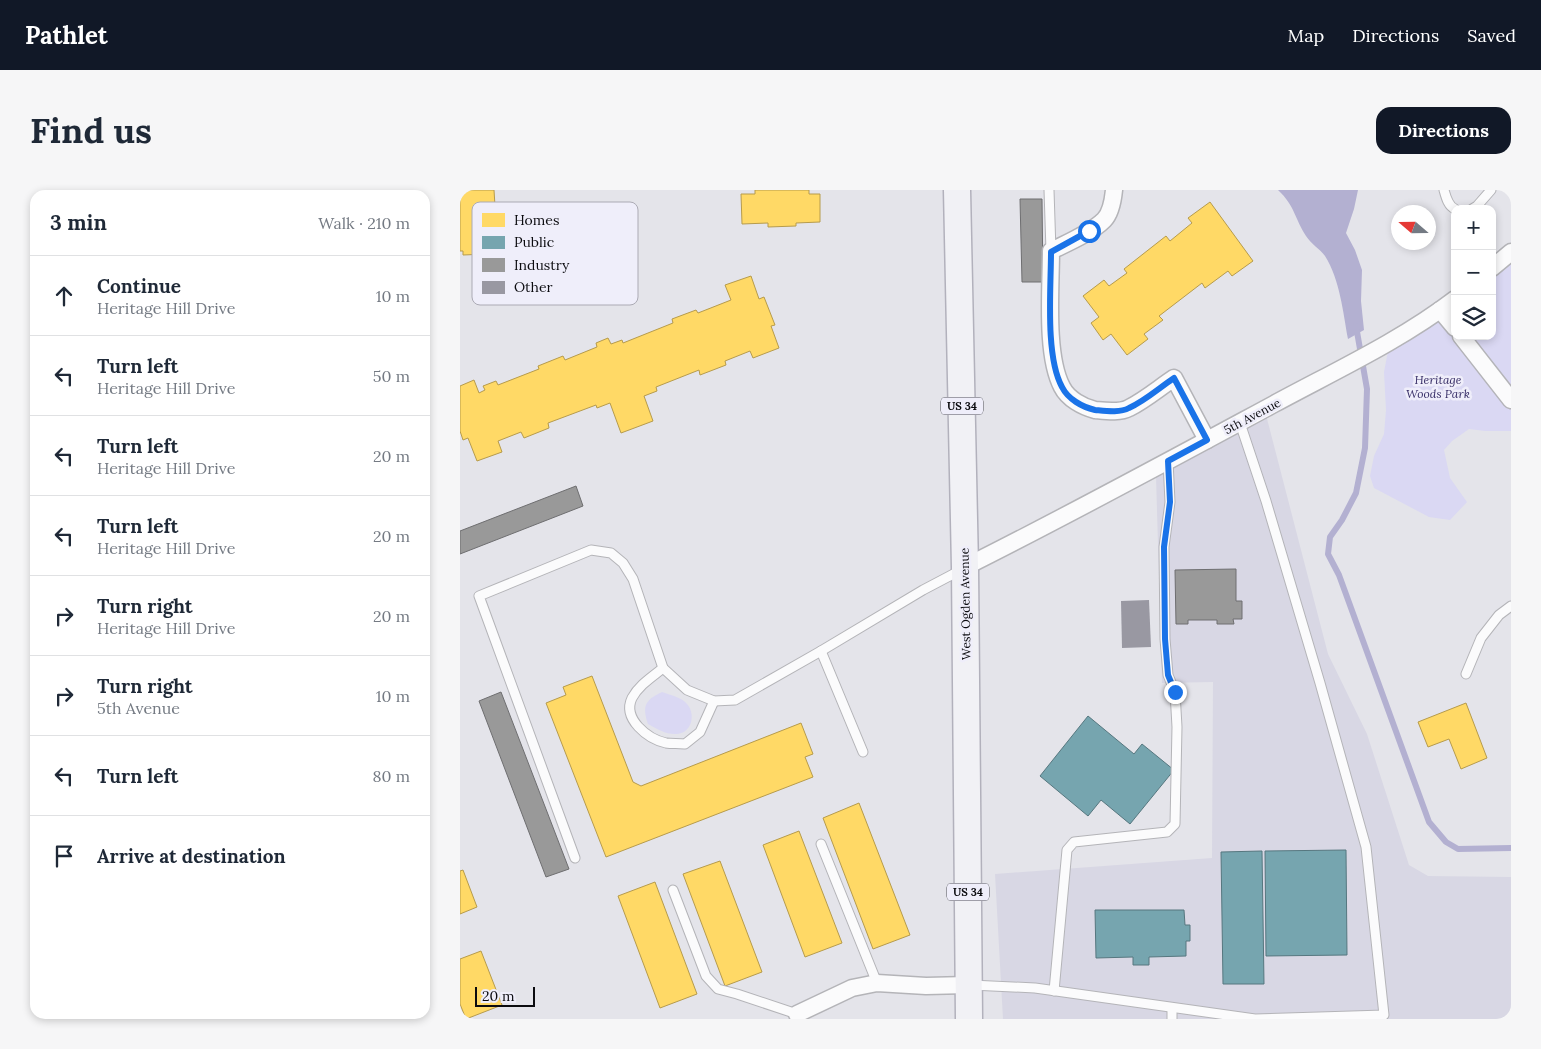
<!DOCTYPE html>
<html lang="en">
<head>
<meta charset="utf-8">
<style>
  body { margin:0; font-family:Lora,serif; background:#f6f6f7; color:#1f2937 }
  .controls { position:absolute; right:15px; top:15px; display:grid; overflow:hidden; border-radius:10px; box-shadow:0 2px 8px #0003 }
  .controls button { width:45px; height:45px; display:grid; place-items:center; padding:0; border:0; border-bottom:1px solid #e0e1e3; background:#fff; color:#1f2937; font:25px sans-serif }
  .compass { position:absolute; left:931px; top:15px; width:45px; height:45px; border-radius:50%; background:#fff; box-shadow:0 2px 8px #0003; rotate:290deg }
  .scale { position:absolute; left:15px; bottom:12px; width:60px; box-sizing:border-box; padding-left:5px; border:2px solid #0b0b0f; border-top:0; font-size:14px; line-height:18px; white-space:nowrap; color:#0b0b0f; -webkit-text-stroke:4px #efeefa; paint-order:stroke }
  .stop { position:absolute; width:15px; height:15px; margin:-11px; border:4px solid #1a73e8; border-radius:50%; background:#fff }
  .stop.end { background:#1a73e8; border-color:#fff; box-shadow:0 1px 5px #0008 }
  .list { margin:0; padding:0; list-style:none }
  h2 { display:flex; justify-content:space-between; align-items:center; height:65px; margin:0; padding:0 20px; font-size:21px }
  h2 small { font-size:16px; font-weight:400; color:#747a83 }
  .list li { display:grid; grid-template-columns:32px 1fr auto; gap:15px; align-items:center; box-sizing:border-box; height:80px; padding:0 20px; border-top:1px solid #e0e1e3 }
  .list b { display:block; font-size:19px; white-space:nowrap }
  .list p { margin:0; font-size:16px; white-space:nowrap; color:#747a83 }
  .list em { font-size:16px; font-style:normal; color:#747a83 }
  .icon { flex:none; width:28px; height:28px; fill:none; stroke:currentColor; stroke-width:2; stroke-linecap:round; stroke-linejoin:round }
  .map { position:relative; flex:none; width:1051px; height:829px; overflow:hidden; border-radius:15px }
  header { display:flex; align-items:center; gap:30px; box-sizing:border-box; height:70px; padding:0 25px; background:#111827; color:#fff }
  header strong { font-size:24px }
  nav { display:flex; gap:28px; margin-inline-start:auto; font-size:18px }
  .intro { display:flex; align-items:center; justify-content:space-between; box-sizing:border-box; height:120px; padding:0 30px }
  h1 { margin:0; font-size:35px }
  .button { padding:12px 22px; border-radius:15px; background:#111827; color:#fff; font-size:18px; font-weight:700 }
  main { display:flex; gap:30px; padding:0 30px }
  aside { flex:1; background:#fff; border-radius:15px; box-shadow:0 2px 8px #0003 }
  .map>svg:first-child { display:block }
</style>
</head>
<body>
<header>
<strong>Pathlet</strong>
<nav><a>Map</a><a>Directions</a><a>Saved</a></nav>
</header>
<div class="intro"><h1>Find us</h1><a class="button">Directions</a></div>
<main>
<aside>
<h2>3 min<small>Walk · 210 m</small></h2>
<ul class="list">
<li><svg class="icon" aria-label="ahead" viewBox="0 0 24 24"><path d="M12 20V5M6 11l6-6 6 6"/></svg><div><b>Continue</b><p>Heritage Hill Drive</p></div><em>10 m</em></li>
<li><svg class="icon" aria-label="left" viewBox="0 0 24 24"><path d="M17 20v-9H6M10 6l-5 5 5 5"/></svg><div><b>Turn left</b><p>Heritage Hill Drive</p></div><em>50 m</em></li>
<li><svg class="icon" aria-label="left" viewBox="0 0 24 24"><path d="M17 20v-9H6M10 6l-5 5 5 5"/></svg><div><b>Turn left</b><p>Heritage Hill Drive</p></div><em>20 m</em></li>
<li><svg class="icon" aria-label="left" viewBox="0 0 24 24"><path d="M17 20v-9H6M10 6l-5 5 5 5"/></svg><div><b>Turn left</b><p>Heritage Hill Drive</p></div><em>20 m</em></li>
<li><svg class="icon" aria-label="right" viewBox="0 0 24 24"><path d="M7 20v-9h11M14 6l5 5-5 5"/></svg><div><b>Turn right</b><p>Heritage Hill Drive</p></div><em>20 m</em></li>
<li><svg class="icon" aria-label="right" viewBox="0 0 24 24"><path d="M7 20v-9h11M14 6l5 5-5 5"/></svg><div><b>Turn right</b><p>5th Avenue</p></div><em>10 m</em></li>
<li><svg class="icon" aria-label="left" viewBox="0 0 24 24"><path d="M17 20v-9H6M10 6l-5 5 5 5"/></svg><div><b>Turn left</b></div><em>80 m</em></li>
<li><svg class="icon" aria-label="arrive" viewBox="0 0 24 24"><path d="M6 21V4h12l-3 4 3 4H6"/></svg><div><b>Arrive at destination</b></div></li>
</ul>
</aside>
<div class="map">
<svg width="1051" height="829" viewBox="0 0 1051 829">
  <rect width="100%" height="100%" fill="#e4e4ea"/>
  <!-- built -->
  <path fill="#d8d7e4" d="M805,221L868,464L907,544L949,675L968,686L1051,687V829H543L535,684L752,668L753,492L702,493L696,286Z"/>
  <!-- green -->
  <g fill="#dad8f3">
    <path d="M1051,63V241H1025L1009,239L992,251L984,260L990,288L1007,312L990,330L969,327L914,298L910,286L914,266L924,244L926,220L924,182L929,156L995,110V146H1032V80Z"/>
    <path d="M202,502C210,505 221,507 227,514C236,524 232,543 217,544C207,545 197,539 188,534C182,516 185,510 202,502Z"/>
  </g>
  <!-- water -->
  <path fill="#b3b0d1" d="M818,0H898L894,19L886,43L895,60L902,80L901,111L904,140L888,149C883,122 880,90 865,66C860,59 851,54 846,46C835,29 835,16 818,0Z"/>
  <!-- homes -->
  <g fill="#ffd966" stroke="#b69b4c">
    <path d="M0,0H34L36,32L52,31L54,58L27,59L28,64L3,65V61H0Z"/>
    <path d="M295,0H349V4H360V32L336,33V36L308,37V33L282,34L281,4H295Z"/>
    <path d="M750,12L793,71L772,86L768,81L745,98L742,93L699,126L703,130L684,144L688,149L667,165L651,144L643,150L631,133L639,127L623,106L644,90L649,96L667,83L664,79L706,46L710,51L732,33L728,28Z"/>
    <path d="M291,86L299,109L304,107L315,135L311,136L319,158L293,168L290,161L265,171L266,175L240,185L239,180L196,197L197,201L184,206L193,231L161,243L150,213L137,218L136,215L88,233L89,238L64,248L61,242L38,251L42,262L17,271L8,248L3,250L0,241V196L14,190L19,203L25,200L23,196L36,191L38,195L79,179L78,176L103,166L105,170L137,157L136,153L148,148L151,154L162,150L163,153L213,133L212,129L236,120L238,123L271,110L265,95Z"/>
    <path d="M132,486L173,592L181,596L341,533L353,564L345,567L353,587L146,667L86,513L106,505L103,497Z"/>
    <path d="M1006,513L1027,568L1001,579L989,549L968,557L958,532Z"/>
    <path d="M399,613L450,745L413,759L363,628Z"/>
    <path d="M339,641L382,753L345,767L303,655Z"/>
    <path d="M260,671L302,782L265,796L223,684Z"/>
    <path d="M3,680L17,717L0,724V681Z"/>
    <path d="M195,692L237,804L200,818L158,706Z"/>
    <path d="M21,761L42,815L6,829L0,814V769Z"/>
  </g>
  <!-- public -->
  <g fill="#76a5af" stroke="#56777f">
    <path d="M628,526L674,564L682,554L714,580L670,634L641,610L628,626L580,586Z"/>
    <path d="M886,660L887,765L806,766L805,661Z"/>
    <path d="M802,661L804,794H763L761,662Z"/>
    <path d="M635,720H724L725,735H730V751H726V766L689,767V775H673V767L636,768Z"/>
  </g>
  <!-- industry -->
  <g fill="#999" stroke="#6e6e70">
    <path d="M560,9H582L583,92H562Z"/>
    <path d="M116,296L123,316L0,364V341Z"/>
    <path d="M776,379V411H782V429H773L774,434H757V430H728V434H716L715,380Z"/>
    <path d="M41,502L109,679L86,687L19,511Z"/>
  </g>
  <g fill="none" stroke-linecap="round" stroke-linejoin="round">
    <!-- stream -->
    <path stroke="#b3b0d1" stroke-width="6" d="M896,136L907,199L905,258L896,303L882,330L870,347L868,364L879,385L969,632L986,652L998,659L1051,658"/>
  </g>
  <!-- building -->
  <path fill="#9998a2" d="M689,410L691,457L662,458L661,411Z"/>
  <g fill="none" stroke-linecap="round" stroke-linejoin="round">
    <!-- lane casing -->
    <g stroke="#b4b4b8" stroke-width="11">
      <g id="lane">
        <path d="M589,0L591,61"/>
        <path d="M984,0C986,7 988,16 995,19"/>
        <path d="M1012,19L1017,16L1031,0"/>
        <path d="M361,461L403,562"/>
        <path d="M203,478C192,487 179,495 172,508C162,529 188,549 206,553C212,554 219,553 225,554L240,542L254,511"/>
        <path d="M1006,484L1021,448L1039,425L1051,416"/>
        <path d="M361,654L417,793"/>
        <path d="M115,668L19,406L131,360L151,363L163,373L173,389L203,478L227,500L254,511L275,510L361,461L463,400L501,380"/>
        <path d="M213,700L246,786L258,799L277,804L337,824L335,827"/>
        <path d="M511,795L575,798L795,829L924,825L906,657L860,493L806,311L780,233"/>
        <path d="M594,801L607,660L614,652L707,642L715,634L717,537L715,502L708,485L705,449L704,357L710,312L708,271"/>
        <path d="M712,829V818"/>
      </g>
    </g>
    <!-- street casing -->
    <g stroke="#b4b4b8" stroke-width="19">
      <g id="street">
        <path d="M654,0C653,10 651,23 644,30C631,43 607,53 591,61C591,98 585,165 602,197C608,209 623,217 635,220C646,221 660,223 669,218C685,210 699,198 714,188L747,250"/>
        <path d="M1032,78L1051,62"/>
        <path d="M980,120L995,138"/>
        <path d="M1001,146L1051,210"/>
        <path d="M505,377C609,325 712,269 814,214C875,181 940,151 995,109"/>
        <path d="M337,824L392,798L417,793L466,796L508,795"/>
      </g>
    </g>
    <!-- primary casing -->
    <g stroke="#b2b1bc" stroke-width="29">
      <path id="primary" d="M497,0L505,377L509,829"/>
    </g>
    <!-- lane -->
    <use href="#lane" stroke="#fbfbfc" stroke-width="9"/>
    <!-- street -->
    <use href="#street" stroke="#fbfbfc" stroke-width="16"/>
    <!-- primary -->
    <use href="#primary" stroke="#f1f1f5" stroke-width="26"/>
  </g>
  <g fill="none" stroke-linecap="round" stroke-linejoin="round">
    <!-- route -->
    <path stroke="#1a73e8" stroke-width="6" d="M629,41L591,62C591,98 585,166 602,197C608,209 622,217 635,220C646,221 660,223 669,218C685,211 699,198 714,188L747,250L708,271L710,312L704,357L705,449L708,485L715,502"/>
  </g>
  <g text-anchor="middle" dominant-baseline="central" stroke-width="5" stroke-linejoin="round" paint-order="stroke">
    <!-- shield labels -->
    <g fill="#efeefa" stroke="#4f4f56" stroke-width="1">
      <rect x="481" y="207.5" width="42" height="17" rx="4"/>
      <rect x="487" y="693.5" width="42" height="17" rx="4"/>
    </g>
    <g font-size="11" font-weight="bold" fill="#0b0b0f">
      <text x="502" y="216">US 34</text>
      <text x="508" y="702">US 34</text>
    </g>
    <!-- park labels -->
    <g font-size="12" font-style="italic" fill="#393068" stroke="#efeefa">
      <text x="978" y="189">Heritage<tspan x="978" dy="14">Woods Park</tspan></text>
    </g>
    <!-- street labels -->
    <g font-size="12" fill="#0b0b0f" stroke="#efeefa">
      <text transform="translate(792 226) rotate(-28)">5th Avenue</text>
      <text transform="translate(505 414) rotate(-91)">West Ogden Avenue</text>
    </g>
  </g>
  <!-- legend -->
  <rect x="12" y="12" width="166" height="103" rx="8" fill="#efeefa" stroke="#abaab4" stroke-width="1"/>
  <rect x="22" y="23" width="23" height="14" fill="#ffd966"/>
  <rect x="22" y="46" width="23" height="13" fill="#76a5af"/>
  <rect x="22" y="68" width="23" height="14" fill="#999"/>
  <rect x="22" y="91" width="23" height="13" fill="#9998a2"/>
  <g font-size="14" fill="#0b0b0f">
    <text x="54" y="35">Homes</text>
    <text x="54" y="57">Public</text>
    <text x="54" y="80">Industry</text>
    <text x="54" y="102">Other</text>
  </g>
</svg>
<div class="controls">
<button>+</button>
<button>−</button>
<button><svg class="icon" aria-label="layers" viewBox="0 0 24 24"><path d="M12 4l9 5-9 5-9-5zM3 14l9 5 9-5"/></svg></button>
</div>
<svg class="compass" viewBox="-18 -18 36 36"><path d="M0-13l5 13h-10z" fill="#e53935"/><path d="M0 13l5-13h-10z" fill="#747a83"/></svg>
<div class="scale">20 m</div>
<div class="stop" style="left:629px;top:41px"></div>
<div class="stop end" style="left:715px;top:502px"></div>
</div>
</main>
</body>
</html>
